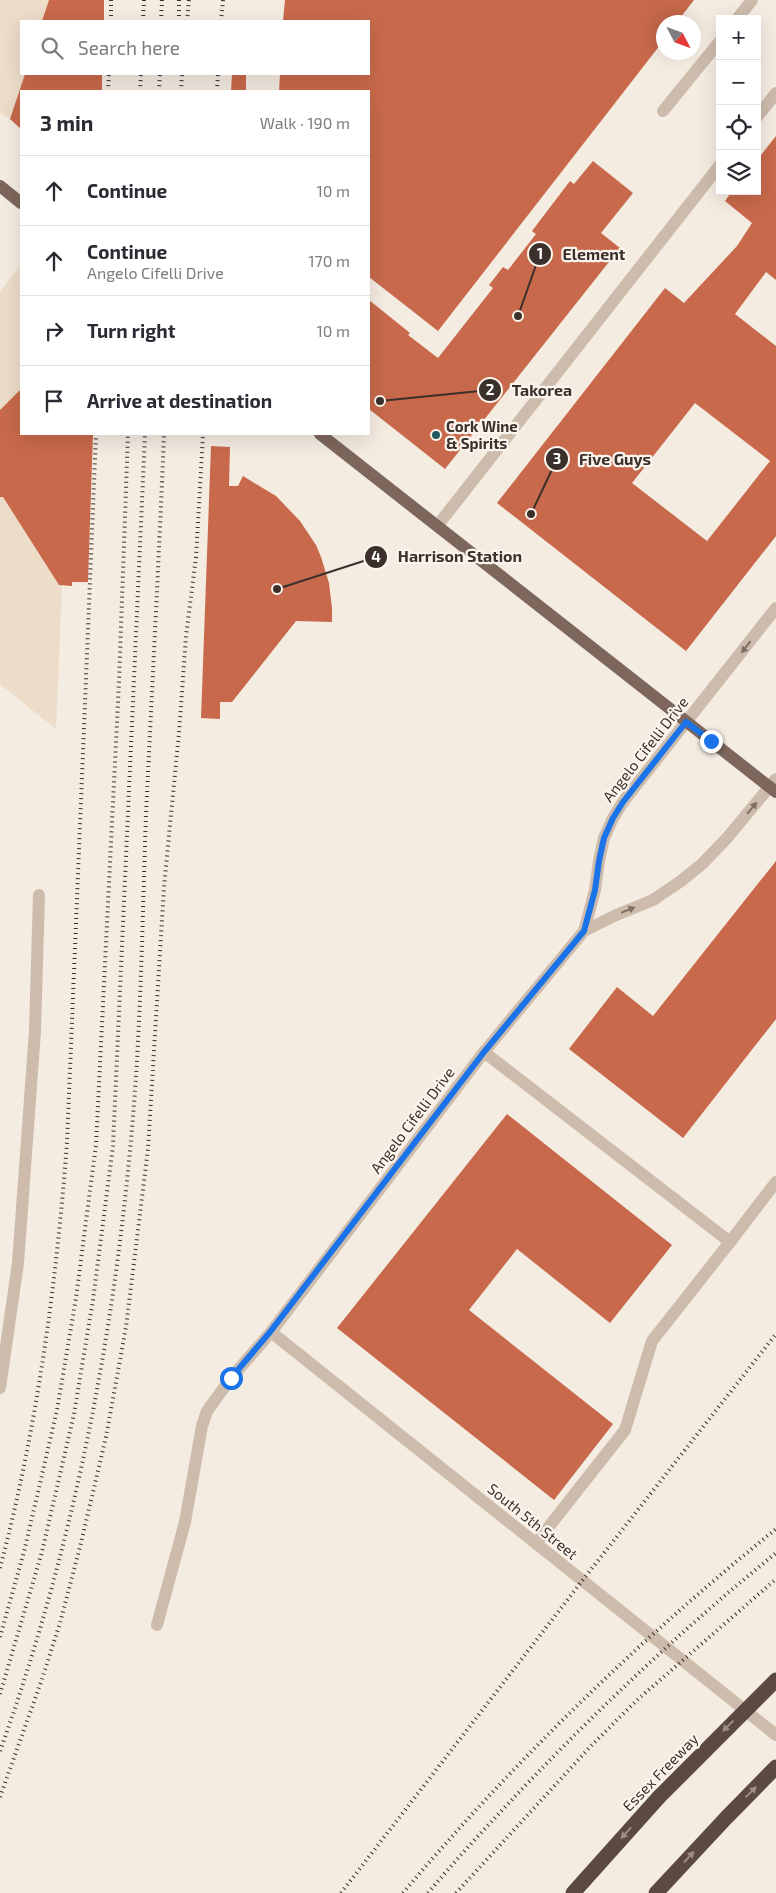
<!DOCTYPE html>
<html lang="en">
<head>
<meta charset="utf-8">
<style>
  body { margin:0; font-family:"Exo 2",sans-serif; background:#f7f7f7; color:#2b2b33 }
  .controls { position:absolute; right:15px; top:15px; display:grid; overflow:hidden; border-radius:0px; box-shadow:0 5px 20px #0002 }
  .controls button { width:45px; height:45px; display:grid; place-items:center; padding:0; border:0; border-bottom:1px solid #e1e1e2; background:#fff; color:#2b2b33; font:25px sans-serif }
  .compass { position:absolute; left:656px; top:15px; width:45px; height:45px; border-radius:50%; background:#fff; box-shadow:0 5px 20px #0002; rotate:131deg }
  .stop { position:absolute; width:15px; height:15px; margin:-11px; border:4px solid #1a73e8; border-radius:50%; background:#fff }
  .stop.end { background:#1a73e8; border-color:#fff; box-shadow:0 1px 5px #0008 }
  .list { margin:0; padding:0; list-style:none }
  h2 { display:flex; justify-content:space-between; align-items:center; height:65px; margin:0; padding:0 20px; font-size:21px }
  h2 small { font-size:16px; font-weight:400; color:#7c7c81 }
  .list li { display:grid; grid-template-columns:32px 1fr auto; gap:15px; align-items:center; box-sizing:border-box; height:70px; padding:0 20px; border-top:1px solid #e1e1e2 }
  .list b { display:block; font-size:19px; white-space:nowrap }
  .list p { margin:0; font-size:16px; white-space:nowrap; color:#7c7c81 }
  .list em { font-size:16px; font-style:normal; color:#7c7c81 }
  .icon { flex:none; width:28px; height:28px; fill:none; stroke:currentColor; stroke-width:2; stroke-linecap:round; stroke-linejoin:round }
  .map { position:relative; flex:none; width:776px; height:1893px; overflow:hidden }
  .search { position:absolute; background:#fff; box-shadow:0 5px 20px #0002; left:20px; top:20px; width:350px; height:55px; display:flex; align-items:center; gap:12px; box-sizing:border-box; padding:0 18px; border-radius:0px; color:#7c7c81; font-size:19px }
  .panel { position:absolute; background:#fff; box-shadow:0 5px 20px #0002; left:20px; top:90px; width:350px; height:345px; border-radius:0px }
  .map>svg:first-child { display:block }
</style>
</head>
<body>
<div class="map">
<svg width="776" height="1893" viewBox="0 0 776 1893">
  <rect width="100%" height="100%" fill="#f4ebe1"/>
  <!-- plaza -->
  <g fill="#ecdcc8">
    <path d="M0,0H49L42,21H21V74H25L10,119L0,112Z"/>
    <path d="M21,265V389L0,410V292Z"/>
    <path d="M0,497H3L59,585H62L56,729L0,684Z"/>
  </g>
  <!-- building -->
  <g fill="#c8694b" fill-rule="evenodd">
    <path d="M49,0H104V21H42Z"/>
    <path d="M285,0H694L677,22H664V40L438,331L369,277V91H279L280,74H369V21H283Z"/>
    <path d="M25,74H102V91H21V129L10,119Z"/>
    <path d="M232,74H246V91H231Z"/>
    <path d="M776,136V280L766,272L735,314L776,346V536L686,651L497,503L665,288L684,303L737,246L752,223L725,201L732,191H757V160ZM695,403L770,461L707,541L632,483Z"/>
    <path d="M593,161L633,193L601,233L620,248L445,469L369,409V300L410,333L408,335L438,358L493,288L489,285L503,267L508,270L536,234L532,231L570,181L574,184Z"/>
    <path d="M21,389V434H93L88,582H72V586L59,585L3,497H0V410Z"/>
    <path d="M211,446L230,447L229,486H238L243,476L276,496L300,521L316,545L321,557L329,583L332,608V622L296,621L232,702H220V719L201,718Z"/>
    <path d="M776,861V1019L683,1138L569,1049L617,987L653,1016Z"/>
    <path d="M507,1114L672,1245L610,1323L517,1249L469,1310L613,1424L554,1500L337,1328Z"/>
  </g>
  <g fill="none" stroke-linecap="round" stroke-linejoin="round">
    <!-- minor -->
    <g stroke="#cdbbac" stroke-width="12">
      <path d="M737,19L752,0"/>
      <path d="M663,111L720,41"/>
      <path d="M757,117L776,93"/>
      <path d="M438,525L720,165"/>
      <path d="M584,931L595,890L599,861L604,838L613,818L623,802L776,608"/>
      <path d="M484,1052L730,1242L776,1182"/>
      <path d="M271,1332L776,1735"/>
      <path d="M0,1388L18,1263L35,1031L39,895"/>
      <path d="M536,1543L625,1430L652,1341L730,1242"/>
      <path d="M157,1625L185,1522L202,1426L207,1411L231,1378L271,1332L484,1052L584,931L614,916L653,900L681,881L702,864L727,838L776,779"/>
    </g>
    <!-- major -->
    <g stroke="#7d675c" stroke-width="12">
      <path d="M0,186L21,203"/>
      <path d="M320,434L776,792"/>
    </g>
    <!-- highway -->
    <g stroke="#5c4a42" stroke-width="15">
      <path d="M573,1893L659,1797"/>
      <path d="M656,1893L726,1818L776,1767"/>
    </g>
    <!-- rail -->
    <g stroke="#3b302b" stroke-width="4" stroke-dasharray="1 4" stroke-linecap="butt">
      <path d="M111,21V0"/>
      <path d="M143,21L144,0"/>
      <path d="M161,21L162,0"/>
      <path d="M179,21V0"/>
      <path d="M187,21L189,0"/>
      <path d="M221,21L223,0"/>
      <path d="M108,91L109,74"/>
      <path d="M140,91L141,74"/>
      <path d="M159,91L160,74"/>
      <path d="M181,91L182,74"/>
      <path d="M217,91L218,74"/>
      <path d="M0,1568C37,1429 56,1286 67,1143L96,434"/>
      <path d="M0,1637L25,1548L57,1410L76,1298L96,1145L119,682L128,434"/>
      <path d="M0,1694L42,1552L74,1414L93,1300L113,1146L145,434"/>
      <path d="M0,1751C70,1557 111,1354 130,1150C141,1039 142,927 146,815C152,688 159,561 164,434"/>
      <path d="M0,1797L41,1682L60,1623L80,1547L106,1437L126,1327L148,1149L164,887L179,733L186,636L196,557L203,434"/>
      <path d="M341,1893L582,1581L776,1334"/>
      <path d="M403,1893C515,1760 641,1638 776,1529"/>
      <path d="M428,1893C458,1857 490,1823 522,1789C602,1705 686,1626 776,1553"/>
      <path d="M456,1893L591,1746L636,1701L776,1579"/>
    </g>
    <!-- highway-bridge -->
    <path stroke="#5c4a42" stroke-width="15" d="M659,1797L776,1680"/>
  </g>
  <!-- one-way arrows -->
  <defs><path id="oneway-solid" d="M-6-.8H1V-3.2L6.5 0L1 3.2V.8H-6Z" transform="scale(1.25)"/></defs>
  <g fill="#7d6f65">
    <use href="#oneway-solid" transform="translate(746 647) rotate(128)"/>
    <use href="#oneway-solid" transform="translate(752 808) rotate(-50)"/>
    <use href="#oneway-solid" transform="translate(628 910) rotate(-22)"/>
  </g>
  <g fill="#9c8e87">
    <use href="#oneway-solid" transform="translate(728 1726) rotate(135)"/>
    <use href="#oneway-solid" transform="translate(751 1792) rotate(-45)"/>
    <use href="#oneway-solid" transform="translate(626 1833) rotate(132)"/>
    <use href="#oneway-solid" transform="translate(689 1857) rotate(-47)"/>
  </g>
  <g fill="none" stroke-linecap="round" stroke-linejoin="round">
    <!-- route -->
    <path stroke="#1a73e8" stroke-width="6" d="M231,1378L270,1332L484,1052L584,931L595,890L599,861L604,838L613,818L623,802L686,722L711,741"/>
  </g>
  <!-- markers -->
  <circle fill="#1f5a5e" stroke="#fbf5ee" stroke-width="2" cx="436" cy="435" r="5"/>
  <g text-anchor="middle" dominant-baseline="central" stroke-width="4.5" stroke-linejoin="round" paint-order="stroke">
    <!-- poi labels -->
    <g font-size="15" font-weight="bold" fill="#3b302b" stroke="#fbf5ee" text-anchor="start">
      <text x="446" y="426">Cork Wine<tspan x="446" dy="17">&amp; Spirits</tspan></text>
    </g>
    <!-- street labels -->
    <g font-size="15" fill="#3b302b" stroke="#fbf5ee">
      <text transform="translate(645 749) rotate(-52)">Angelo Cifelli Drive</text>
      <text transform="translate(412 1120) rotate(-53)">Angelo Cifelli Drive</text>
      <text transform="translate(533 1521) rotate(39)">South 5th Street</text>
      <text transform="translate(660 1772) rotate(-46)">Essex Freeway</text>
    </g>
  </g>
  <!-- callouts -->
  <path fill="none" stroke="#3b302b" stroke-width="2" d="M518 316L540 254M380 401L490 390M531 514L557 459M277 589L376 557"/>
  <g fill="#3b302b" stroke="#fbf5ee" stroke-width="2">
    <circle cx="518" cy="316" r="5"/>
    <circle cx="380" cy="401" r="5"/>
    <circle cx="531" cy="514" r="5"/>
    <circle cx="277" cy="589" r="5"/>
    <circle cx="540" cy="254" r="12"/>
    <circle cx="490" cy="390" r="12"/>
    <circle cx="557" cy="459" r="12"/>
    <circle cx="376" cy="557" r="12"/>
  </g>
  <g font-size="15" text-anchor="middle" font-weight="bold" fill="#fff">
    <text x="540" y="259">1</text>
    <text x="490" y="395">2</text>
    <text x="557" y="464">3</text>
    <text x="376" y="562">4</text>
  </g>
  <g font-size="16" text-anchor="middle" font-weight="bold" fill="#3b302b" stroke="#fbf5ee" stroke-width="4.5" stroke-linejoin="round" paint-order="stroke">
    <text x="594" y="260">Element</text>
    <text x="542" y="396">Takorea</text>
    <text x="615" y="465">Five Guys</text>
    <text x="460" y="562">Harrison Station</text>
  </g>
</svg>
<div class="controls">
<button>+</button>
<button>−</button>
<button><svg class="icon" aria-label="locate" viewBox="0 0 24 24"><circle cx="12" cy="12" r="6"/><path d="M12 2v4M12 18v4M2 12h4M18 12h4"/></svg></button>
<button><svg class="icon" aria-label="layers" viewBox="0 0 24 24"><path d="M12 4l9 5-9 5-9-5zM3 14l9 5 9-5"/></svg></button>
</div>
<svg class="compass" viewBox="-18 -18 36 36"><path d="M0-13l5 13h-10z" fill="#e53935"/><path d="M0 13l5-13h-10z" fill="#7c7c81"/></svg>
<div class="stop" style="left:231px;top:1378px"></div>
<div class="stop end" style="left:711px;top:741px"></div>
<div class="search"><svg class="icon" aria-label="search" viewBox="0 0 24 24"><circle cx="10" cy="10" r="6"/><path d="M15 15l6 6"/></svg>Search here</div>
<section class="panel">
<h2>3 min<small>Walk · 190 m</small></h2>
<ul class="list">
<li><svg class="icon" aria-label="ahead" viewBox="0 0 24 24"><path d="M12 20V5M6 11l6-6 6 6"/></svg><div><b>Continue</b></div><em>10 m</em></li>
<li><svg class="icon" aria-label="ahead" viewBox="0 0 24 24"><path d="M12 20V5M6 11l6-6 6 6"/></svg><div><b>Continue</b><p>Angelo Cifelli Drive</p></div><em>170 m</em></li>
<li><svg class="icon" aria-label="right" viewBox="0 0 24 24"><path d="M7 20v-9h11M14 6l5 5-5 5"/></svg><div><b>Turn right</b></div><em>10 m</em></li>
<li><svg class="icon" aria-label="arrive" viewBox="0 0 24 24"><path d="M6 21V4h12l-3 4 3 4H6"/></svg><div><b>Arrive at destination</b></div></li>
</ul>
</section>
</div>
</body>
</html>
